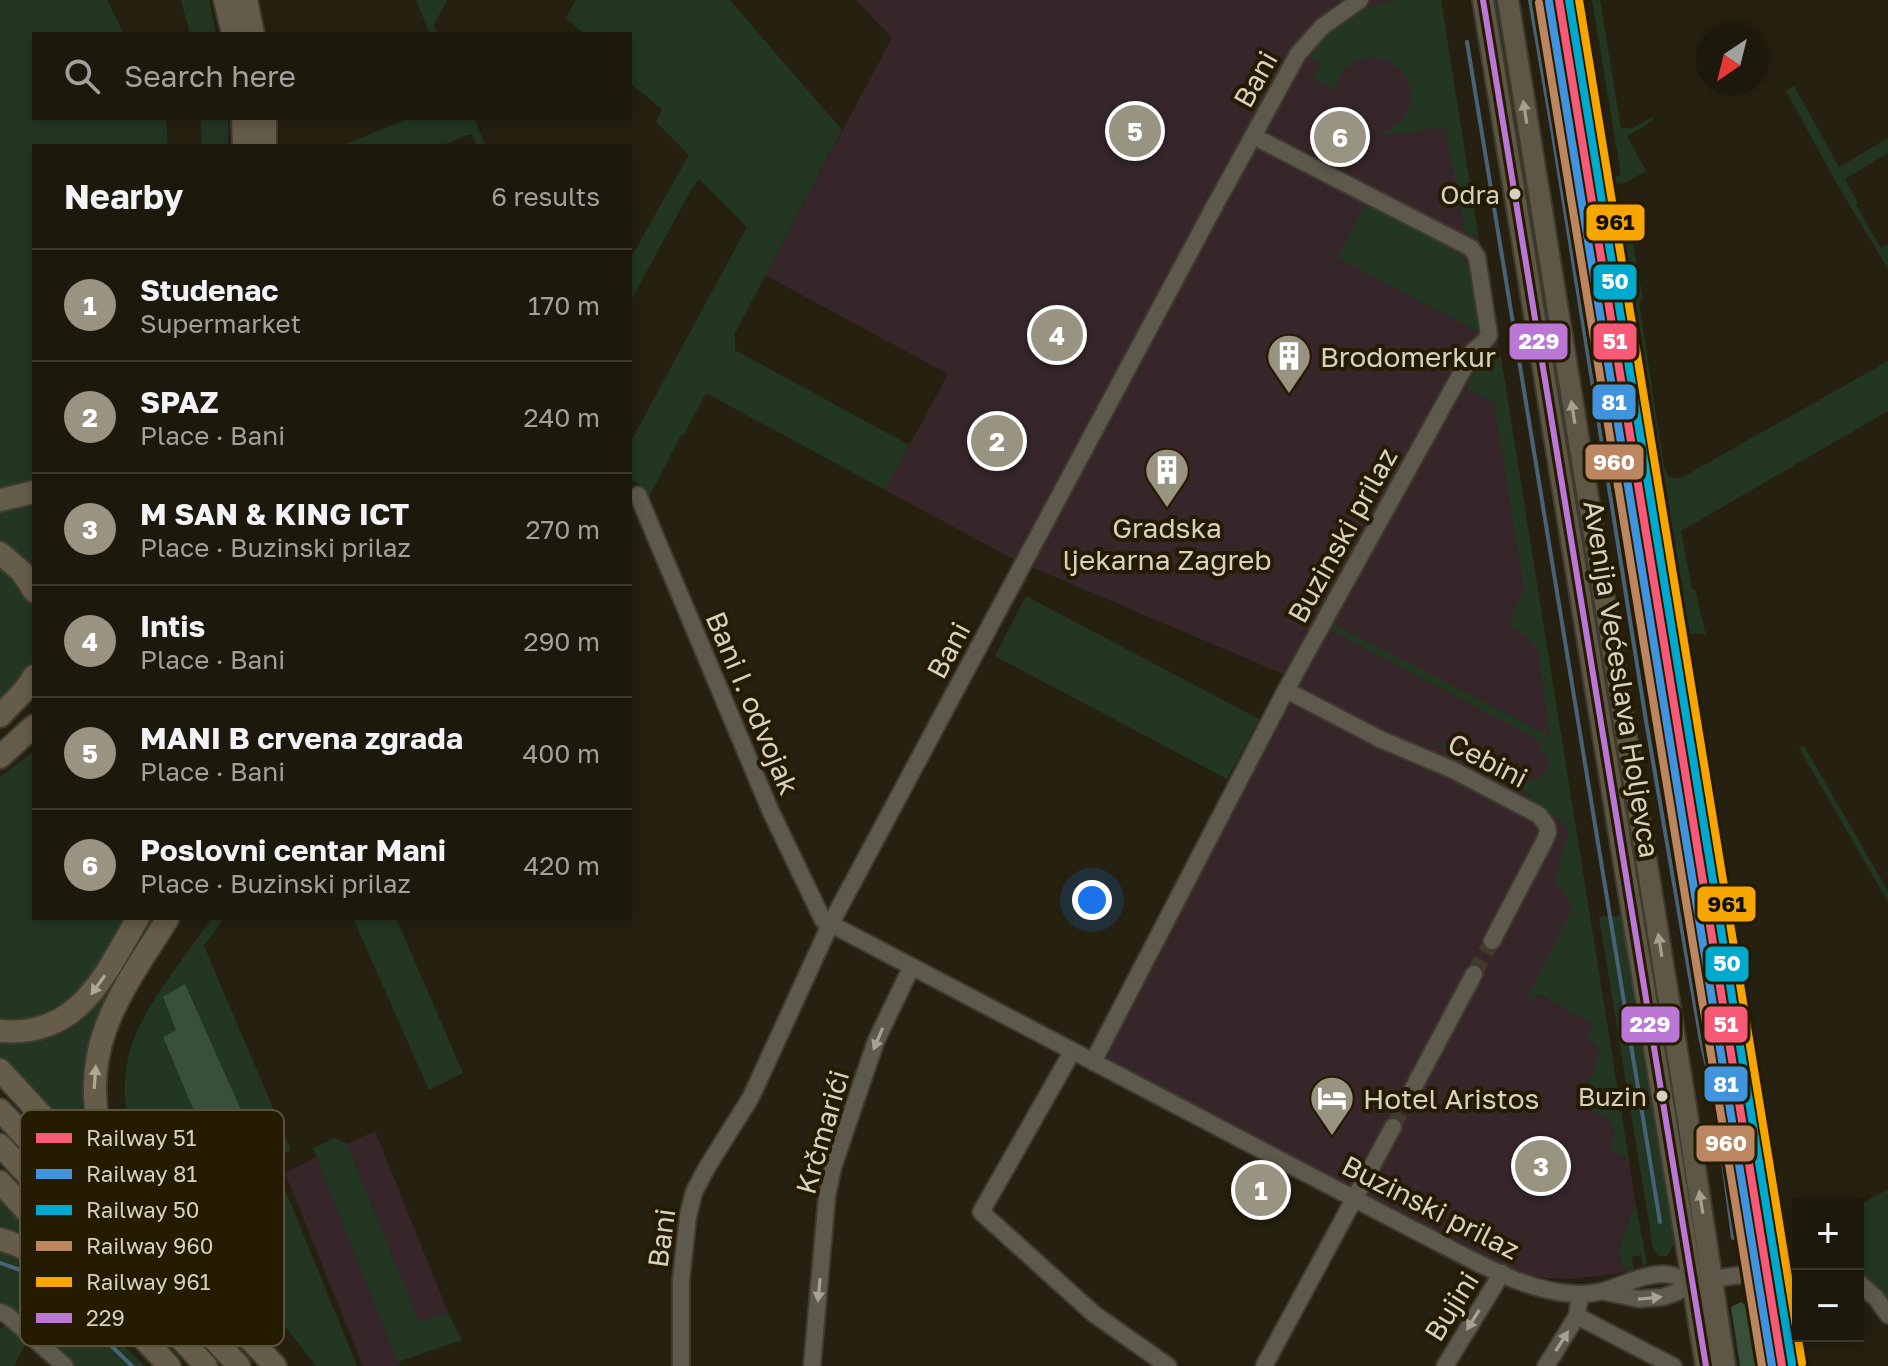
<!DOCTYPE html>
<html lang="en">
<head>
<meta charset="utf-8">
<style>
  body { margin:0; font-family:"Golos Text",sans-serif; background:#292519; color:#f1f3f6 }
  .controls { position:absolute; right:24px; bottom:24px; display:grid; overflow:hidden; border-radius:0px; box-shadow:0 4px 12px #0003 }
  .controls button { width:72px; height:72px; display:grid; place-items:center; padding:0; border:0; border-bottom:2px solid #3a372c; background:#1c180b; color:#f1f3f6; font:40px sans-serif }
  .compass { position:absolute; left:1696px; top:24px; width:72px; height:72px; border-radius:50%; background:#1c180b; box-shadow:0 4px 12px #0003; rotate:215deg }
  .you { position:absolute; left:1092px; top:900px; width:28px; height:28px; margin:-20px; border:6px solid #fff; border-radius:50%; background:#1a73e8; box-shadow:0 0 0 12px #1a73e833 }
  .badge { display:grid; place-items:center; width:52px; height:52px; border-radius:50%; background:#999382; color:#fff; font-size:26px; font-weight:700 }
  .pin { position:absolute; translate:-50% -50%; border:4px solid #fff; box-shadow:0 2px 8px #0006 }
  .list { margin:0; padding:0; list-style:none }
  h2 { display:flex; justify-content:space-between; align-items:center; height:104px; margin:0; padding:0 32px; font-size:34px }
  h2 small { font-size:26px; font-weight:400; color:#a0a09d }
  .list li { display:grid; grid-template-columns:52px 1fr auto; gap:24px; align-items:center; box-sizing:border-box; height:112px; padding:0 32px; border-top:2px solid #3a372c }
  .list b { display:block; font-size:30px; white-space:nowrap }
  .list p { margin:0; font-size:26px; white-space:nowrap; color:#a0a09d }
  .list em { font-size:26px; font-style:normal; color:#a0a09d }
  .icon { flex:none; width:44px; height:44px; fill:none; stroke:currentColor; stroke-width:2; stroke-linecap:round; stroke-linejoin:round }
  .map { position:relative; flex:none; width:1888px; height:1366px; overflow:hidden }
  .search { position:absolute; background:#1c180b; box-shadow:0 4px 12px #0003; left:32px; top:32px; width:600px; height:88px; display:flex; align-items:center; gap:20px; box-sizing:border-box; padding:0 28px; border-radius:0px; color:#a0a09d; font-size:30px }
  .panel { position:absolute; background:#1c180b; box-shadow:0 4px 12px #0003; left:32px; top:144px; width:600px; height:776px; border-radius:0px }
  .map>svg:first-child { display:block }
</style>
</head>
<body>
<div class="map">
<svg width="1888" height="1366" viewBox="0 0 1888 1366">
  <rect width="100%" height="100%" fill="#25200f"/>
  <!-- commercial -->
  <g fill="#36262a">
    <path d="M856,0H1441L1478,235L1501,358L1586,893L1537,994L1595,1024L1594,1043L1598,1049L1599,1058L1578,1103L1607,1118L1616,1133L1610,1149L1629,1160L1635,1201L1619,1248L1620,1259L1627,1272L1572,1279L1545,1278L1523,1273L1486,1259L1086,1053L1178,885L1288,676L1015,560L885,490L948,374L765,275L892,38Z"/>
    <path d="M375,1131L448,1312L419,1323L347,1144Z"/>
    <path d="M317,1157L400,1366H363L285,1173Z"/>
  </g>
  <!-- green -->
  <g fill="#223622">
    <path d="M0,0H107L124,34H34V118H166L168,146H34V486L0,493Z"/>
    <path d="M181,0H209L216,34H190Z"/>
    <path d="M416,0H447L434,25L438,34H430Z"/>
    <path d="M576,0H730L842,130L735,333V350L909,445L885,490L706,393L683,436L681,435L647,501L642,486L630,479V443L747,227L699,179L691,190L630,302V259L689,155L656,122L662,109L630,83V34H584L566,18Z"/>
    <path d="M1397,0H1441L1478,235L1466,236L1445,127L1389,135L1383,134C1392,128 1402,122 1407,113C1432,69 1352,26 1335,90L1313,78L1321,64L1310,58C1331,27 1359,6 1397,0Z"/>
    <path d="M1491,0H1496L1517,138L1528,182L1690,1185L1677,1140Z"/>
    <path d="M1592,0H1600L1621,128H1633L1652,117L1654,120L1627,136L1646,171L1624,183L1615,185L1624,229L1630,227L1643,299L1639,302L1664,467L1669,477L1681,478L1888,361V411L1681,531L1692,589H1695L1706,635C1694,632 1683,633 1679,646L1706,798L1762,1156L1753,1158L1591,171C1601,169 1607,167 1611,177L1621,175Z"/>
    <path d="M1794,86L1839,167L1888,138V153L1845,179L1858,203L1856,205L1881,248L1888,244V269L1838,186L1786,91Z"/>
    <path d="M200,118H228V146H202Z"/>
    <path d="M410,118H474L486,146H477L471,134L440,146H340Z"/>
    <path d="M1366,203L1460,254C1475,274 1476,308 1480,333L1338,258Z"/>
    <path d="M1501,358L1629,1160L1610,1149L1615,1133L1607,1118L1578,1103C1583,1091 1603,1059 1597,1048C1595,1042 1592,1042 1587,1039L1594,1024L1538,994L1534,1001L1528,997L1573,908L1564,892L1554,882L1568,832L1561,820L1527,802L1530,794L1433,742L1434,740L1518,785C1538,780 1563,768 1539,747L1541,741L1332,631L1335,625L1550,736L1538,651L1530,640L1508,624L1524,590L1494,402L1466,389L1482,360Z"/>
    <path d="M34,499V578L0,545V507Z"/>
    <path d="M0,561L26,589L34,609L32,663L25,678L0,711Z"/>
    <path d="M1026,596L1259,719L1227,779L995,656Z"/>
    <path d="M1804,746L1888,891V902L1799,748Z"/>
    <path d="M34,751V918H129L83,992L41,1020L0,1023V777Z"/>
    <path d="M1624,915L1676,1242L1667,1256H1658L1653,1248L1599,917Z"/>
    <path d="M145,918H159L98,1026L106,1173L0,1059V1037L39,1036Z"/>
    <path d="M212,918H224L204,946L291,1150L279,1156L263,1159L185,984L176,1030L163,1037L222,1177L257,1165L263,1175L278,1172L357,1366H316C290,1332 263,1298 234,1266C216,1247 196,1229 178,1210C133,1163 110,1099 135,1036C152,996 187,954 212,918Z"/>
    <path d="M353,918H396L463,1073L429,1090Z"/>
    <path d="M335,1138L347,1144L419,1322L448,1312L462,1340L398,1362L313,1148Z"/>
    <path d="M1888,1189V1301L1869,1280L1858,1272V1206Z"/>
    <path d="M0,1197L52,1253L0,1231Z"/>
    <path d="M1635,1201L1647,1263L1643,1267L1641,1255L1632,1257L1634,1273L1627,1272L1620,1259L1619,1248Z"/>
    <path d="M0,1248L48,1270L73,1291L114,1337L145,1366H75L0,1300Z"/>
    <path d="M8,1324L27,1341L14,1366H0V1328L6,1327Z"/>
  </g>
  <!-- forest -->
  <g fill="#385039">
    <path d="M185,984L263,1159L257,1165L222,1178L163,1037L176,1030L163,997Z"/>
    <path d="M1741,1302L1761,1316L1768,1366H1740L1731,1307Z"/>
  </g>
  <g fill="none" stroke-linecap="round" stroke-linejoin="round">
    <!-- stream -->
    <g stroke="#486378" stroke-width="4">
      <path d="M1530,0L1553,135L1646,721L1701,1041L1715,1101L1733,1238"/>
      <path d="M1467,42L1660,1222"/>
      <path d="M0,1263L32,1274L46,1282L132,1366"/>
    </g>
    <!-- minor-tunnel -->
    <g stroke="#403b2a" stroke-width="16" stroke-dasharray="16 8" stroke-linecap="butt">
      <path d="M1474,974L1492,941"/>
      <path d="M1393,1127L1409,1096"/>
    </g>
    <!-- minor casing -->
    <g stroke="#3e3b2f" stroke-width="20">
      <g id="minor">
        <path d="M638,495L771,812L823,920L1414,1230C1463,1254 1524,1294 1580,1294C1610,1295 1633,1275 1663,1274C1673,1274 1683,1279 1692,1282"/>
        <path d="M1286,690L1380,739L1453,770L1539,815L1547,826L1548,832L1544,842L1492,941"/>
        <path d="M1072,1052L981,1212L1094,1314L1168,1366"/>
        <path d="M1093,1062L1286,690L1474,350L1484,342L1489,335L1477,257L1471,248L1253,136"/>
        <path d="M1409,1096L1474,974"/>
        <path d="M1858,1282L1876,1298L1888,1315"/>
        <path d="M1605,1292L1639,1299L1663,1297L1677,1292L1692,1282L1767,1271L1798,1270"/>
        <path d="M1580,1295L1577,1316L1673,1366"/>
        <path d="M0,1312L7,1315L65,1366"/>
        <path d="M681,1366V1280L688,1216L694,1192L706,1169L751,1097L830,925L1214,207L1298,54L1322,27L1360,0"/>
        <path d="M812,1366L827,1196L833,1167L876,1041L911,968"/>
        <path d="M1264,1366L1393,1127"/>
        <path d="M1445,1366L1502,1273"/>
        <path d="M1546,1366L1577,1316"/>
      </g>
    </g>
    <!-- major casing -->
    <g stroke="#3e3b2f" stroke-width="24">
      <g id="major">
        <path d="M1483,0L1706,1366"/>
        <path d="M1508,0L1686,1107L1725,1366"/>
      </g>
    </g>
    <!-- highway casing -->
    <g stroke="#3e3b2f" stroke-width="26">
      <g id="highway">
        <path d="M225,0L233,34"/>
        <path d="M246,0L253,34"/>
        <path d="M243,118L244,146"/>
        <path d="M265,146V118"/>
        <path d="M0,500L34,492"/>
        <path d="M0,553L22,572L34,591"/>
        <path d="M0,716L24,691L34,676"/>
        <path d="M0,757L34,726"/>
        <path d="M168,918C146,954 119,990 105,1030C83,1093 98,1162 141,1213C162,1237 194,1257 202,1288"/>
        <path d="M0,1031C79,1038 104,976 138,918"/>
        <path d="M0,1070L121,1201"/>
        <path d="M0,1110L239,1366"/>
        <path d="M0,1145L206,1366"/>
        <path d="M0,1182L169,1366"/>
        <path d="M0,1239C29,1248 53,1262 77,1279"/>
        <path d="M194,1280L275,1366"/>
      </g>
    </g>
    <!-- minor -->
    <use href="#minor" stroke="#5d594d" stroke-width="16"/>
    <!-- major -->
    <use href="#major" stroke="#5e5746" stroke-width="20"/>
    <!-- highway -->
    <use href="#highway" stroke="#655c49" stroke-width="22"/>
    <!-- bus-1 casing -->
    <g stroke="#251b00" stroke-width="12">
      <path id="bus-1" d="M1483,0L1706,1366"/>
    </g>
    <!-- bus-1 -->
    <use href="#bus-1" stroke="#ba77d6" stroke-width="6"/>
    <!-- rail-1 casing -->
    <g stroke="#251b00" stroke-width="14">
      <path id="rail-1" d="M1559,0L1782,1366"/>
    </g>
    <!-- rail-2 casing -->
    <g stroke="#251b00" stroke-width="14">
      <path id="rail-2" d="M1549,2L1772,1366"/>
    </g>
    <!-- rail-3 casing -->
    <g stroke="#251b00" stroke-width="14">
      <path id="rail-3" d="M1569,0L1792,1364"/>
    </g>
    <!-- rail-4 casing -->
    <g stroke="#251b00" stroke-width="14">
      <path id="rail-4" d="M1539,3L1762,1366"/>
    </g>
    <!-- rail-5 casing -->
    <g stroke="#251b00" stroke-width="14">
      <path id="rail-5" d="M1579,0L1802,1363"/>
    </g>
    <!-- rail-1 -->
    <use href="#rail-1" stroke="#f75a77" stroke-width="8"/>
    <!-- rail-2 -->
    <use href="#rail-2" stroke="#4094de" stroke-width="8"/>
    <!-- rail-3 -->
    <use href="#rail-3" stroke="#00a9ce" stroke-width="8"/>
    <!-- rail-4 -->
    <use href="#rail-4" stroke="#bb8660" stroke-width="8"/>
    <!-- rail-5 -->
    <use href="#rail-5" stroke="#f7a600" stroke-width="8"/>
  </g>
  <!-- one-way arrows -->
  <defs><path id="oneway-solid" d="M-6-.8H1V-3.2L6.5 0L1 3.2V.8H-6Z" transform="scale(2)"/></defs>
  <g fill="#a7a08f">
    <use href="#oneway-solid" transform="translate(1525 112) rotate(-99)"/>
    <use href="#oneway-solid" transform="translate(1573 412) rotate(-99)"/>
    <use href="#oneway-solid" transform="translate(1660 945) rotate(-99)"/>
    <use href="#oneway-solid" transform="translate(1701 1202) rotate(-99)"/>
  </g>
  <g fill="#afa896">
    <use href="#oneway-solid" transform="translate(98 985) rotate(126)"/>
    <use href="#oneway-solid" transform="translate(95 1077) rotate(-86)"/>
  </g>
  <g fill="#a6a192">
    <use href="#oneway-solid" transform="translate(878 1039) rotate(113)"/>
    <use href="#oneway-solid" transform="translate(819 1290) rotate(95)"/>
    <use href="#oneway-solid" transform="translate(1650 1298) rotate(-5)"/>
    <use href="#oneway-solid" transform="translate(1473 1320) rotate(122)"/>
    <use href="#oneway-solid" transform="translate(1562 1341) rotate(-58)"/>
  </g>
  <!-- icons -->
  <defs>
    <g id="building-pin" transform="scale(2.3)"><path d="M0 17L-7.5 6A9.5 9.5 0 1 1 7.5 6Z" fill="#999382" stroke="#251b00"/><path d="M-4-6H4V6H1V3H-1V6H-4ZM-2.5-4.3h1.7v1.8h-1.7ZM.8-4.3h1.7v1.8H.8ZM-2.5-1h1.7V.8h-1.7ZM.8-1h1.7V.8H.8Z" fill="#fff"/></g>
    <g id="hotel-pin" transform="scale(2.3)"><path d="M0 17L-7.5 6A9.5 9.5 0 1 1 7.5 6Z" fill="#999382" stroke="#251b00"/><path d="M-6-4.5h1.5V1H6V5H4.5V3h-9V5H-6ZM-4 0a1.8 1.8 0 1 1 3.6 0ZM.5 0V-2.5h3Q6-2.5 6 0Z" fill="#fff"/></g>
  </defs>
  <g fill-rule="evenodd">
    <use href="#building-pin" x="1289" y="356"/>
    <use href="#building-pin" x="1167" y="470"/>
    <use href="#hotel-pin" x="1332" y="1098"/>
  </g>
  <!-- markers -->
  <g fill="#d7d1c0" stroke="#251b00" stroke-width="3">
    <circle cx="1515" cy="194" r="7"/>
    <circle cx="1662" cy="1096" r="7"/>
  </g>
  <g text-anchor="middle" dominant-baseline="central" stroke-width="8" stroke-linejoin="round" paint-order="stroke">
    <!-- bus labels -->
    <g font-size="26" fill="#d7d1c0" stroke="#251b00" text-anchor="end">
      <text x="1500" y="194">Odra</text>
      <text x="1647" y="1096">Buzin</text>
    </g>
    <!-- street labels -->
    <g font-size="28" fill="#d7d1c0" stroke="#251b00">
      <text transform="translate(1255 79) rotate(-61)">Bani</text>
      <text transform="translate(1342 535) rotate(-61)">Buzinski prilaz</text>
      <text transform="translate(948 650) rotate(-62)">Bani</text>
      <text transform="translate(1622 679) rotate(81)">Avenija Većeslava Holjevca</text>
      <text transform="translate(753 703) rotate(67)">Bani I. odvojak</text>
      <text transform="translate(1488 760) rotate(27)">Cebini</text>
      <text transform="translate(822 1132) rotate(-74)">Krčmarići</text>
      <text transform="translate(1431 1207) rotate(27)">Buzinski prilaz</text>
      <text transform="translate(661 1238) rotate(-82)">Bani</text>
      <text transform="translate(1451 1306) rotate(-58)">Bujini</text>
    </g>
    <!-- poi labels -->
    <g font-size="28" fill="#d7d1c0" stroke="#251b00" text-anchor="start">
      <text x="1320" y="356">Brodomerkur</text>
      <text x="1167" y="527" text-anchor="middle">Gradska<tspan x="1167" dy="32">ljekarna Zagreb</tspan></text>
      <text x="1363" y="1098">Hotel Aristos</text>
    </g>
  </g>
  <!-- legend -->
  <rect x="20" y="1110" width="264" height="236" rx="12" fill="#251b00" stroke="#5a523a" stroke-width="2"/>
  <rect x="36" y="1133" width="36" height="10" fill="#f75a77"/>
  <rect x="36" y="1169" width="36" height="10" fill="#4094de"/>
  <rect x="36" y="1205" width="36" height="10" fill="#00a9ce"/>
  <rect x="36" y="1241" width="36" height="10" fill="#bb8660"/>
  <rect x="36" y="1277" width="36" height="10" fill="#f7a600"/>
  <rect x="36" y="1313" width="36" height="10" fill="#ba77d6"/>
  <g font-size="22" fill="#d7d1c0">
    <text x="86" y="1146">Railway 51</text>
    <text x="86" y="1182">Railway 81</text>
    <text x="86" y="1218">Railway 50</text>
    <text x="86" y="1254">Railway 960</text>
    <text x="86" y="1290">Railway 961</text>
    <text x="86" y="1326">229</text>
  </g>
  <g stroke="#251b00" stroke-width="3">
    <rect x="1585" y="203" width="61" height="39" rx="8" fill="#f7a600"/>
    <rect x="1592" y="263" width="46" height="38" rx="8" fill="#00a9ce"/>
    <rect x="1508" y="322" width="61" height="39" rx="8" fill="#ba77d6"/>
    <rect x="1592" y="322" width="46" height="39" rx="8" fill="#f75a77"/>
    <rect x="1591" y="383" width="46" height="38" rx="8" fill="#4094de"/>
    <rect x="1584" y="443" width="61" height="38" rx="8" fill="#bb8660"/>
    <rect x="1696" y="885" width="61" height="38" rx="8" fill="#f7a600"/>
    <rect x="1704" y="945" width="46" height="38" rx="8" fill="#00a9ce"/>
    <rect x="1620" y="1005" width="61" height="39" rx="8" fill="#ba77d6"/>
    <rect x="1703" y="1005" width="46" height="39" rx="8" fill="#f75a77"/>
    <rect x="1703" y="1065" width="46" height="38" rx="8" fill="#4094de"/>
    <rect x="1695" y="1124" width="61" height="39" rx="8" fill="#bb8660"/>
  </g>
  <g font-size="22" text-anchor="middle" font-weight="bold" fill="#fff">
    <text x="1615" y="289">50</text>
    <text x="1539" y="349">229</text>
    <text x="1615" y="349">51</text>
    <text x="1614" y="410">81</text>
    <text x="1614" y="470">960</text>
    <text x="1727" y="971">50</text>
    <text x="1650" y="1032">229</text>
    <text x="1726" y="1032">51</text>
    <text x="1726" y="1092">81</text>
    <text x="1726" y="1151">960</text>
  </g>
  <g font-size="22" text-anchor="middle" font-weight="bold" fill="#111">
    <text x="1615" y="230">961</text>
    <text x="1727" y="912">961</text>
  </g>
</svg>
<div class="controls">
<button>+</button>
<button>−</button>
</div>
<svg class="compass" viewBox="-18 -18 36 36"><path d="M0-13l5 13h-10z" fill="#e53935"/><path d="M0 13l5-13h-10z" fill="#a0a09d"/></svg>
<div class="you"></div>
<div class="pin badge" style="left:1261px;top:1190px">1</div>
<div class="pin badge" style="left:997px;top:441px">2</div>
<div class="pin badge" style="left:1541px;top:1166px">3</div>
<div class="pin badge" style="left:1057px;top:335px">4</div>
<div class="pin badge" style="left:1135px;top:131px">5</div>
<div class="pin badge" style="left:1340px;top:137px">6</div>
<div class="search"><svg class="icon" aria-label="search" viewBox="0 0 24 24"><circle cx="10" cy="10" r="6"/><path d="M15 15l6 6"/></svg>Search here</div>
<section class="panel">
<h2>Nearby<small>6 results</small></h2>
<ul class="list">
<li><span class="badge">1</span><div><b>Studenac</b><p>Supermarket</p></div><em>170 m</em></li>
<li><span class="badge">2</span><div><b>SPAZ</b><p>Place · Bani</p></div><em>240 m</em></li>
<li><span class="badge">3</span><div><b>M SAN &amp; KING ICT</b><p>Place · Buzinski prilaz</p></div><em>270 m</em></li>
<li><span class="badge">4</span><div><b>Intis</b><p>Place · Bani</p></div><em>290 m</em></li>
<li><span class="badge">5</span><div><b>MANI B crvena zgrada</b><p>Place · Bani</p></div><em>400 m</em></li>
<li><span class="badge">6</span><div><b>Poslovni centar Mani</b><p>Place · Buzinski prilaz</p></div><em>420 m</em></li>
</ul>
</section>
</div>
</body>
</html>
